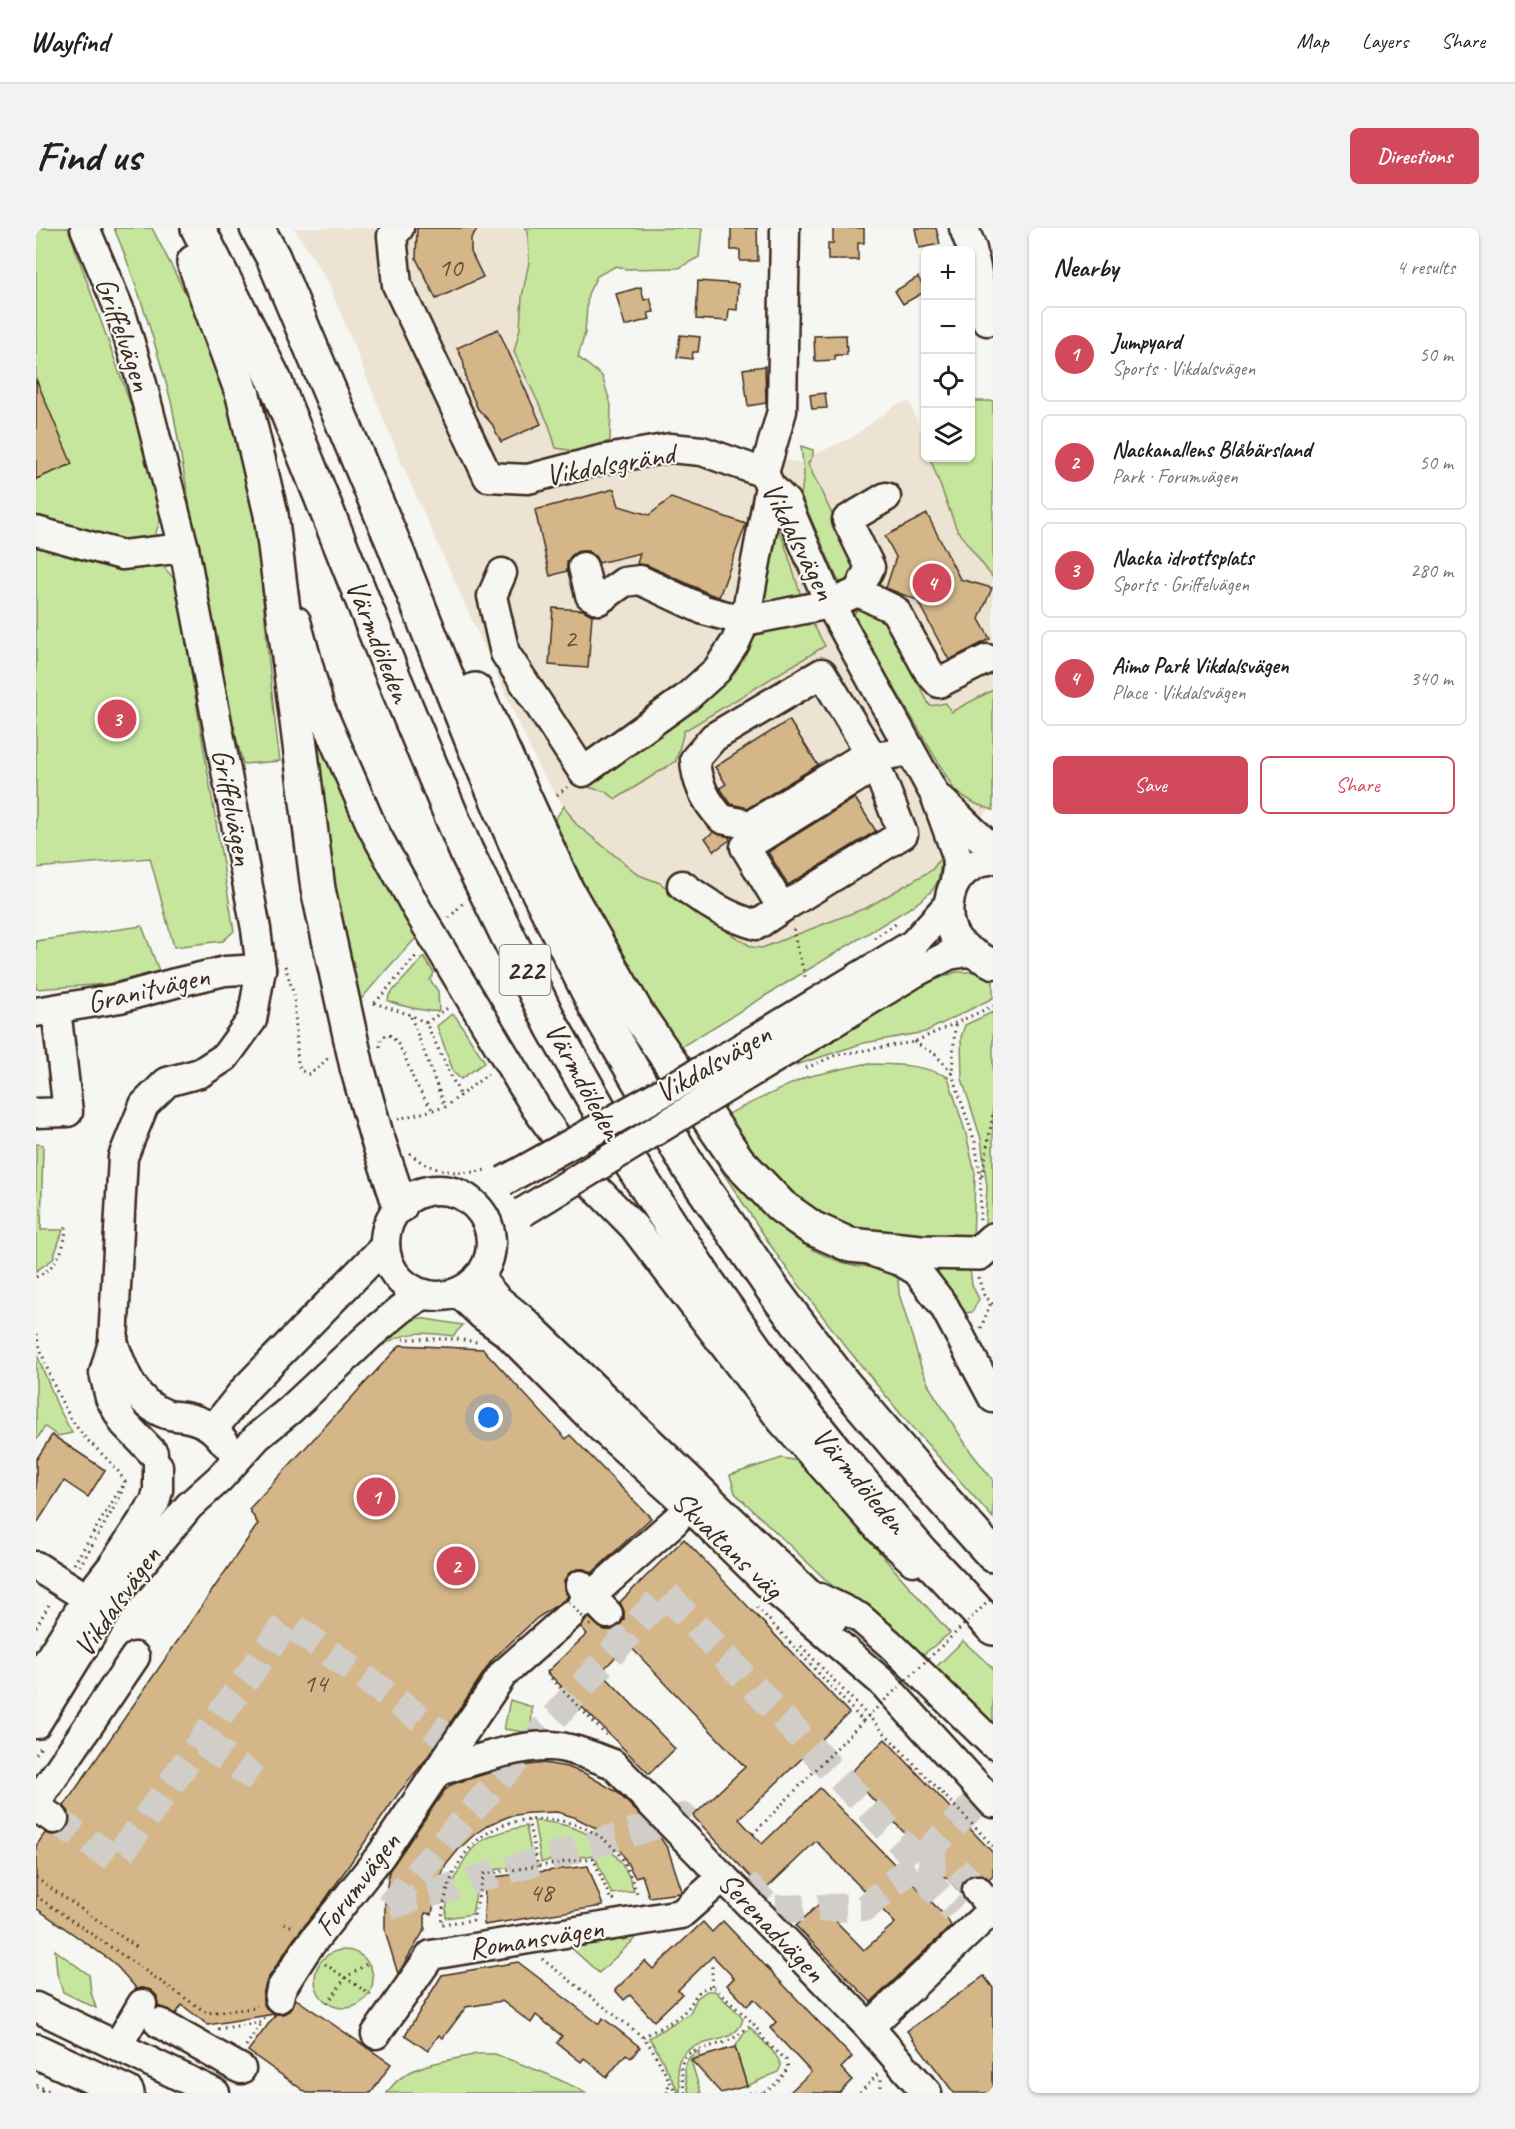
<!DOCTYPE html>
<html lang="en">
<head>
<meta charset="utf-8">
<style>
  body { margin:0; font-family:Caveat,sans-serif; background:#f2f2f2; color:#202124 }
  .controls { position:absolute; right:18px; top:18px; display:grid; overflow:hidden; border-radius:9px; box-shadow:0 2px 4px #0004 }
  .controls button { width:54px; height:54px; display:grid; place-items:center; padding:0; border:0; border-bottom:2px solid #e0e0e0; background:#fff; color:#202124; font:30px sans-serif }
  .you { position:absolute; left:453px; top:1190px; width:21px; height:21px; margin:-15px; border:4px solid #fff; border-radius:50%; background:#1a73e8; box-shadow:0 0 0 9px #1a73e833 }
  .badge { display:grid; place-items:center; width:39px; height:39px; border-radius:50%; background:#d1495b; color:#fff; font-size:20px; font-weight:700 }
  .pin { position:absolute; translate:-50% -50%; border:3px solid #fff; box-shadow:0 2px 6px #0006 }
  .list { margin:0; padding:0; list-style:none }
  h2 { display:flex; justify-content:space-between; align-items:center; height:78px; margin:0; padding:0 24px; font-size:26px }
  h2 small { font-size:20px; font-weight:400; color:#757577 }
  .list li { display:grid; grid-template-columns:39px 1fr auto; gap:18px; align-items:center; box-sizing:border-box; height:96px; margin:0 12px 12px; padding:0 12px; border:2px solid #e0e0e0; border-radius:9px }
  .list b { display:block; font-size:22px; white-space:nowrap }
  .list p { margin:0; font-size:20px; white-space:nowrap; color:#757577 }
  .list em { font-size:20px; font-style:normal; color:#757577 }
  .actions { display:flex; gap:12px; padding:18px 24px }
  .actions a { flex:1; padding:14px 0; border:2px solid #d1495b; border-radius:9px; text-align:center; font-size:21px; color:#d1495b }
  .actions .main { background:#d1495b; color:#fff }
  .icon { flex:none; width:33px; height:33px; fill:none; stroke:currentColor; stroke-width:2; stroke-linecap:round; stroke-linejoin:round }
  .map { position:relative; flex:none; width:957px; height:1865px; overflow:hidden; border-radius:9px }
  header { display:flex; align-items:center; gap:36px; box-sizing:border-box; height:84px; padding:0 30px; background:#fff; border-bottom:2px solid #e0e0e0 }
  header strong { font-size:28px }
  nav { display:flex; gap:33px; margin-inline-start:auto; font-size:21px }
  .intro { display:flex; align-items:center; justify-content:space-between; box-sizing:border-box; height:144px; padding:0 36px }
  h1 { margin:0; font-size:42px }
  .button { padding:15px 27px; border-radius:9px; background:#d1495b; color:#fff; font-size:21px; font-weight:700 }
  main { display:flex; gap:36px; padding:0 36px }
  aside { flex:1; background:#fff; border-radius:9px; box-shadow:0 2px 4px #0004 }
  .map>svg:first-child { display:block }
</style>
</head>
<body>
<header>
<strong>Wayfind</strong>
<nav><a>Map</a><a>Layers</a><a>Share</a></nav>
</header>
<div class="intro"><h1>Find us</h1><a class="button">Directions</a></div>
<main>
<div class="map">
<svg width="957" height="1865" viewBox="0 0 957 1865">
  <rect width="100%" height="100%" fill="#f6f6f2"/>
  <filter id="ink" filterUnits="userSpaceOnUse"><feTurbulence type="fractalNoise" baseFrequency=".0167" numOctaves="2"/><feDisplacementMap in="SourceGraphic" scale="12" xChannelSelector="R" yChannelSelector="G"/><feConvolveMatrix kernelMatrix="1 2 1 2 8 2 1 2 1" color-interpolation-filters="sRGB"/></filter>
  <g filter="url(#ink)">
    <!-- built -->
    <path fill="#ece3d2" d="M258,0H489L492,4L493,34L486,69L484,100L478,124L513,197L521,220L538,223L574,213L630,205L690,216L720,227L772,236L777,227L815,210L860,177L874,174L889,217L890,230H894L921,302L957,350V584L952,583L905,629L896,642L832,679L726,720L716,719L663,687L624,655L603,647L539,596L503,540L368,241L292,54Z"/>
    <!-- green -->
    <g fill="#c6e69e" stroke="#80885e" stroke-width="1.5">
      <path d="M0,0H32L110,220L127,283L118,311L125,336L140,353L198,703L187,713L138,719L114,630L0,640Z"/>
      <path d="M78,0H116C147,62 183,123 200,191C227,302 228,420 244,533L207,536L183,444L136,177C120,117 102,57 78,0Z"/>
      <path d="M489,0H666L663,29L643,40L590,41L580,38L561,48L552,66L549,105L542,129L566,148L575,177L574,213L538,223L520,220L513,197L478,124L484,100L486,69L493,34L492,4Z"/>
      <path d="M935,173H957V350L921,302L894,230H934Z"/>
      <path d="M765,218L777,222V227L772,236L820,336L811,352L806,356L801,350L765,268L768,245Z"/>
      <path d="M739,297L748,314L766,371L717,383Z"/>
      <path d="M824,378L844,382L894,478L910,475L915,484L957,462V582L940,576L919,563L825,403L818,386Z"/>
      <path d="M772,387L789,418L648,503L640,533L580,571L570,564L552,559L549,554L716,398Z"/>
      <path d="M275,492L373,679L381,709L351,741L320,777L307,722Z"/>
      <path d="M528,578L540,596L603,647L624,655L663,687L716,719L726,720L832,679L896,642L905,629C904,658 900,661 877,678L640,822L569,696L516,596Z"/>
      <path d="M106,698L123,743L72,756L0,761V713Z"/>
      <path d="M388,729L398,745L394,752L402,763L403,783C393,785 362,777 352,773L353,767Z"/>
      <path d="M920,744H946L957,748V770L889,804L828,815L760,837L737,843L881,759Z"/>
      <path d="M957,784V1003L948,1012L951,959L945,911L926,851L925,809L929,797Z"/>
      <path d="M416,786L420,789L449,834L425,851L418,845L401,798Z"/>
      <path d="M828,836C859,836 884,836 912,849L930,906L939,945L937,1014L822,1009L778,988L733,952L683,890L770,849Z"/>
      <path d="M0,916L7,917L5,1002H27L17,1031L0,1043Z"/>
      <path d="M682,937C719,977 760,1025 817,1037C829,1039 842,1039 854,1040L862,1050L863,1066L869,1085L885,1139L894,1160L934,1223L957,1252V1290L868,1190L806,1114L743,1030Z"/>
      <path d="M890,1039L934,1041L936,1057L943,1071L936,1084L929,1085Z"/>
      <path d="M383,1090L427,1097L417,1108C391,1104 370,1102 348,1117L341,1110L360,1098Z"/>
      <path d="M0,1124L22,1179L36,1205L22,1208L9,1199L0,1212Z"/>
      <path d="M746,1230L763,1233L914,1405L879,1433L847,1400L792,1354L699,1265L694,1247Z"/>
      <path d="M927,1413L957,1440V1508L893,1446Z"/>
      <path d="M474,1472L496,1479L495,1505L468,1501Z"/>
      <path d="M498,1593C542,1594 586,1617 598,1663L576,1666L558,1627L505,1634Z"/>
      <path d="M490,1598L497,1636L444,1644L436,1686L410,1690C409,1677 414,1667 418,1654C433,1614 449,1606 490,1598Z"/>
      <path d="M602,1708L563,1745L532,1717Z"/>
      <circle cx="308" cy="1751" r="29"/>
      <path d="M19,1722L53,1747L55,1764L60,1780L27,1764L21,1745Z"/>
      <path d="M671,1763H679C688,1773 700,1781 707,1791C699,1822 655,1805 643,1833C639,1843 646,1857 644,1865C632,1848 626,1827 613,1810L654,1785L661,1770Z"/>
      <path d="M715,1800C725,1812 741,1824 745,1838L742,1844L711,1858L699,1819L709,1804Z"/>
      <path d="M663,1823V1830L655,1833L665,1865H653C649,1848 643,1831 663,1823Z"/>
      <path d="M440,1826H459L511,1846L551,1865H351C370,1834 408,1835 440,1826Z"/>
    </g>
    <!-- building -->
    <g fill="#d4b688" stroke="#3b2a1e" stroke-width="1.5">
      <path d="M381,0H442L435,10V24L447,49L400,71L380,30Z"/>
      <path d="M695,0H721L722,33H704V22H695Z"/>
      <path d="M797,0H828V15H822V32H792V15H797Z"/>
      <path d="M879,0H900L904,16L883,20Z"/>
      <path d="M882,49L890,63L867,76L859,63Z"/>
      <path d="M662,53L702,56L701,82L693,81L692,93L660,91Z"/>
      <path d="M605,59L608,72L614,70L618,84L612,85L614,91L589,98L580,66Z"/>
      <path d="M462,101L505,196L465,214L456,196L442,181L431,156L427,132L421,120Z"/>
      <path d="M644,107L664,109L662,124H657L656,131L641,129Z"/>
      <path d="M810,107L811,127H799V132L779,133L778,108Z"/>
      <path d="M729,138L730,175L712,178L707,141Z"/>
      <path d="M0,151L36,236L0,251Z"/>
      <path d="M789,165L791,180L776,181L774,167Z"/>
      <path d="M578,261L583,278L613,287L635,270L710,296L683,369L674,366L611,337L601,336L604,325L563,335L559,328L552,323H542L535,328L531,334V343L514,348L499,282Z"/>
      <path d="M891,286L924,351L956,360L943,391L954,411L913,432L881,372L850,360L860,329L849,308Z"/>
      <path d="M517,380L547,382L556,387L552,440L513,437Z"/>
      <path d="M753,492L782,537L712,580L695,576L684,560L690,556L679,539Z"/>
      <path d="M819,570L840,603L752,657L732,624Z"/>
      <path d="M678,604L693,609L694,612L678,623L669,610Z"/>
      <path d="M364,1117L447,1121L530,1211L534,1207L615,1290L556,1345L548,1341H541L533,1345L528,1353V1362L532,1368L530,1371L501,1390L456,1432L391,1530L362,1566L289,1672L257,1712L231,1752L227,1766V1774L231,1782L238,1786L172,1797L146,1777L140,1786L122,1778L121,1768L115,1762L107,1760L101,1761L77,1734L0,1680V1618L9,1605L16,1607L25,1606L32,1600L34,1593L33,1584L28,1578L222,1296L213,1281Z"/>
      <path d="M16,1207L69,1242L52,1269L28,1253L0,1297V1232Z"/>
      <path d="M648,1311L813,1485L703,1591L726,1616L784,1560L911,1690L915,1698L835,1774L760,1698L783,1676L828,1722L859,1695L780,1613L728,1663L657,1588L709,1539L592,1416L565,1444L639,1521L613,1546L511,1444L551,1406L545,1399L550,1392L553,1390L568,1402H577L584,1397L588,1391V1383L584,1374Z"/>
      <path d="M849,1511L957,1625V1647L953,1651L946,1646H939L931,1649L926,1656L925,1665L813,1546Z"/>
      <path d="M508,1535L531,1539L548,1545L581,1564L619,1602L632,1621L646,1663L644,1665L613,1669L606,1647L599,1649L584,1622L560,1600L538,1589L521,1584L492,1585L474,1588L454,1596L439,1606L423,1621L410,1637L402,1656L396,1686L389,1685V1701L362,1746L349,1703V1673L353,1643L408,1563L417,1556L449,1546L477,1539Z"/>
      <path d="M552,1638L567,1678L448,1697L449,1650Z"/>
      <path d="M687,1693L816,1829L805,1840L816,1852L803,1865H753L775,1844L734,1800L740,1794L718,1771L711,1778L691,1757L698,1750L677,1728L642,1762L646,1766L618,1793L594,1767L588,1772L579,1762L609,1733L617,1741L667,1694L676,1704Z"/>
      <path d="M482,1734L563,1796L567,1790L604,1819L595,1830L590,1826L571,1849L548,1830L545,1834L521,1815L526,1808L500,1787L495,1795L466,1773L430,1779L407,1810L403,1807L392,1823L369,1807L406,1747Z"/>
      <path d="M948,1748L957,1760V1865H918L871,1803Z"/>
      <path d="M260,1771L355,1836L335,1865H271L212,1823L240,1786H247L255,1782Z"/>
      <path d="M699,1819L711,1858L685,1865L655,1832Z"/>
    </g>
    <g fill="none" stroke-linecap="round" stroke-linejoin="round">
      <!-- minor-tunnel -->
      <g stroke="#d1cdc8" stroke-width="28" stroke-dasharray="28 14" stroke-linecap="butt">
        <path d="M167,1514L220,1551"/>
        <path d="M18,1591L80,1632L251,1394L439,1530"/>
        <path d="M882,1633L914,1634L941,1662"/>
        <path d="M709,1655L734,1681L830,1679L882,1633L957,1558"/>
        <path d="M353,1678L465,1549L629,1365L882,1633L899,1661L919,1683"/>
        <path d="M353,1678L647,1589L651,1593"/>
      </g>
      <!-- minor casing -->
      <g stroke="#3b2a1e" stroke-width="33">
        <g id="minor">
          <path d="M49,0L86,88L105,152L148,320L220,701L225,741L216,792L189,829L164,845L131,854L108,877L87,929L77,1114L68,1145L74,1170L88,1195L117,1225"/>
          <path d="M363,0L356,8L361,57L452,249L492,251L565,232L634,220L666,223L728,245"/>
          <path d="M749,0L746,183L728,245L734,258L750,274L794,376L899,567L920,625L921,640L919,654"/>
          <path d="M928,0L936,21L951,93"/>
          <path d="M850,269L811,292L834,339L822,364L859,382L893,444L903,455L951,431"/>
          <path d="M0,303L86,327L148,320"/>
          <path d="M547,339L554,367L563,372L588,354L604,352L668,382L709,393L794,376L822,364"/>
          <path d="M466,345L456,368L469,425L547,544L650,470L681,442L699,415L709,393L734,258"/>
          <path d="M260,393L283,477L336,599L382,683L500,880L549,949L598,999L746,1193L847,1305L877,1333"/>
          <path d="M837,530L825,547L709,619L746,680L867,606L837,530L786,445L678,509L659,531C660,554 670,574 686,591L715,597L822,532L874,523"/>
          <path d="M905,572L957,622"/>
          <path d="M957,631C946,633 936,637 928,644C910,660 907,694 922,713C932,724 944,729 957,736"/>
          <path d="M646,657C670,675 692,689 721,697L746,680"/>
          <path d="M0,784L84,770L139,755L189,743L225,741"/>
          <path d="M692,828L877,716L912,677"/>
          <path d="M706,850L880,744L913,727L933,724"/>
          <path d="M0,885L32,884L20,781"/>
          <circle cx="402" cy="1015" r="53"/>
          <path d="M840,1025L866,1034L881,1043L908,1078L957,1170"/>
          <path d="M442,1049L461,1071L487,1092L798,1390"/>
          <path d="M422,1064L446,1087L471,1105L564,1199L655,1280L733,1357L846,1454L957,1575"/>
          <path d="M77,1114C87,1142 98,1175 130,1186C135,1188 142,1188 148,1189C168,1193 177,1199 189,1215"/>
          <path d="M178,1200L209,1161L349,1018"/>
          <path d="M0,1338L67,1380"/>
          <path d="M544,1357L572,1386"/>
          <path d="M784,1370L823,1389L854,1416L957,1516"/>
          <path d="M546,1376L639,1293"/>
          <path d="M0,1452L52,1369L77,1337L119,1274L122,1262V1238"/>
          <path d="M0,1496L81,1365L153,1278L183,1251L221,1209L254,1182L334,1107L369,1078L389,1066"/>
          <path d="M403,1543C436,1533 481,1517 515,1518C535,1519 558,1529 577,1536L833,1799L891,1865"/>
          <path d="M0,1575L99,1429"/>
          <path d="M0,1579L18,1591"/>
          <path d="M941,1662L957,1681"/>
          <path d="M243,1770L245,1761L270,1722L345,1627L467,1446L534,1387"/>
          <path d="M0,1779L179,1865"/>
          <path d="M123,1795L205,1841"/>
          <path d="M833,1799L957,1681"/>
          <path d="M89,1805L106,1776"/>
          <path d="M340,1806L395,1727L645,1686L687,1649"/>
        </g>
      </g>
      <!-- major casing -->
      <g stroke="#3b2a1e" stroke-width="38">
        <path id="major" d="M0,1823L91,1865"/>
      </g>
      <!-- highway casing -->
      <g stroke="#3b2a1e" stroke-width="38">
        <g id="highway">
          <path d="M162,0L238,151L355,443L430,623L516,798L587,923L671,1053L734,1142L800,1224L885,1324L957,1400"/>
          <path d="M221,0L237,29L357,314L437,515L489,637L561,781L654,941L740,1066L807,1155L880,1241L957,1327"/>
          <path d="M158,34L207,167L235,286L282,661L321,839L340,906L364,978"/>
          <path d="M439,462L531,663L600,784L702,933L745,978L776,1000L814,1017L885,1024L943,1025L957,1012"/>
        </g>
      </g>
      <!-- path -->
      <g stroke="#3b2a1e" stroke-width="3" stroke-dasharray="1.5 4.5" stroke-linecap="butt">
        <path d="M521,567L531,559"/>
        <path d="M413,690L427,675"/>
        <path d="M758,701L757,704L770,752"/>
        <path d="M838,710L863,694"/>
        <path d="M249,738L258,767L262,837L266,843L273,846L282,840L294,828"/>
        <path d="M338,775L375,787L390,795L424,867"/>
        <path d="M339,775L382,726"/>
        <path d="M375,789L409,879"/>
        <path d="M390,795L413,779"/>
        <path d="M919,797L916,846L939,914L945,953L944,992"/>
        <path d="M878,814L899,826L916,845"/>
        <path d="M344,819C344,812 346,809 352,806C367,816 371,837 378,852C383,862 389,872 396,881"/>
        <path d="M770,840L800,827L878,814L957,778"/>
        <path d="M362,891L409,879L452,846"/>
        <path d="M374,925C391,943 425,948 449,942"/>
        <path d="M946,948L957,886"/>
        <path d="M0,1049C21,1039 29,1021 30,999"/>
        <path d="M942,1049L948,1067L957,1076"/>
        <path d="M945,1100L955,1074"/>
        <path d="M0,1106C8,1136 26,1182 46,1206C60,1222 78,1234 89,1254L83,1271L44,1338"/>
        <path d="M367,1111H421L441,1114"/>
        <path d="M38,1336L86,1258"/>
        <path d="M0,1399L14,1375"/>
        <path d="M765,1418L957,1618"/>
        <path d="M513,1446L512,1447L570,1507"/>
        <path d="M0,1526L5,1519"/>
        <path d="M492,1592C483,1593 473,1594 465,1598C425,1614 409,1656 405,1696L437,1692L448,1646L502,1638"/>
        <path d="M717,1606L827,1493L721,1379"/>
        <path d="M0,1650L102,1720"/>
        <path d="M0,1668L171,1785L219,1780L221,1778"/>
        <path d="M578,1671L575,1672L557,1630L502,1638L492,1592C527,1588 564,1600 585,1629C592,1641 597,1655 602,1668"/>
        <path d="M248,1696L258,1699"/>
        <path d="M506,1731L607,1809C622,1826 628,1847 641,1865"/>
        <path d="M289,1736L338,1769"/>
        <path d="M676,1758V1736"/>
        <path d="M292,1775L309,1750L332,1735"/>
        <path d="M182,1801L226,1794L229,1789"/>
        <path d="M607,1809C621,1801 638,1794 649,1783C660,1773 657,1762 676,1758L717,1795L730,1814L750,1832L752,1839C745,1851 739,1858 727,1865"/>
        <path d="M210,1818L226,1794"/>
        <path d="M0,1857L18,1865"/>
        <path d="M0,1860L11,1865"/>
        <path d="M631,1865L633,1855"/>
        <path d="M649,1865C637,1813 659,1827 694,1812C702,1808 710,1801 717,1795"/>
        <path d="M713,1865H727"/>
        <path d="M824,1865L844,1844"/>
        <path d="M845,1865V1849"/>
      </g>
      <!-- minor -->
      <use href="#minor" stroke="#f6f6f2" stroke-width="28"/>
      <!-- major -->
      <use href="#major" stroke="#f6f6f2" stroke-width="33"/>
      <!-- highway -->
      <use href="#highway" stroke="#f6f6f2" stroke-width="33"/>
      <!-- minor-bridge casing -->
      <g stroke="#3b2a1e" stroke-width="33" stroke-linecap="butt">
        <g id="minor-bridge">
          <path d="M468,953L692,828"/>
          <path d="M487,984L706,850"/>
        </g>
      </g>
      <!-- path-bridge -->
      <g stroke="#3b2a1e" stroke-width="3" stroke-dasharray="1.5 4.5" stroke-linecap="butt">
        <path d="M529,1370L557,1400"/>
        <path d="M827,1493L957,1369"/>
      </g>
      <!-- minor-bridge -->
      <use href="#minor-bridge" stroke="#f6f6f2" stroke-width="28"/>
    </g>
  </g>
  <g text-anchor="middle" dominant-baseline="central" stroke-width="4.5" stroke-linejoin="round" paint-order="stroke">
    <!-- number labels -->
    <g font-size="27" fill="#614d38">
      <text x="414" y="39">10</text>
      <text x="534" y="410">2</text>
      <text x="279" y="1455">14</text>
      <text x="505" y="1664">48</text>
    </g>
    <!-- shield labels -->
    <rect fill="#f6f6f2" stroke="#73675e" stroke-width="1.5" x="463.5" y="717" width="51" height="50" rx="4.5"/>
    <g font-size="28" font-weight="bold" fill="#3b2a1e">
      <text x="489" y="742">222</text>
    </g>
    <!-- street labels -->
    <g font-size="30" fill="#3b2a1e" stroke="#f6f6f2">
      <text transform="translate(88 106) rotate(71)">Griffelvägen</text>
      <text transform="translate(574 236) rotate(-10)">Vikdalsgränd</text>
      <text transform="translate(763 313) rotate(63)">Vikdalsvägen</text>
      <text transform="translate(343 413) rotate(68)">Värmdöleden</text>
      <text transform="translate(197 579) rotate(79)">Griffelvägen</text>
      <text transform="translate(112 761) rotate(-13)">Granitvägen</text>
      <text transform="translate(677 835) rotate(-30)">Vikdalsvägen</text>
      <text transform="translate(548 853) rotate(61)">Värmdöleden</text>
      <text transform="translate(824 1252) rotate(50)">Värmdöleden</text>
      <text transform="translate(692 1317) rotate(44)">Skvaltans väg</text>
      <text transform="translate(81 1373) rotate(-55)">Vikdalsvägen</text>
      <text transform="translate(321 1656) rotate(-53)">Forumvägen</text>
      <text transform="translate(736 1699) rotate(46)">Serenadvägen</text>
      <text transform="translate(500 1710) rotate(-9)">Romansvägen</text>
    </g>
  </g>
</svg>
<div class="controls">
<button>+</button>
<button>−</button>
<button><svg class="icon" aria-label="locate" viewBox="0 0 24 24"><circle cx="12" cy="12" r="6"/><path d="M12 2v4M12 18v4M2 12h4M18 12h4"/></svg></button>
<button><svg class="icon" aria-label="layers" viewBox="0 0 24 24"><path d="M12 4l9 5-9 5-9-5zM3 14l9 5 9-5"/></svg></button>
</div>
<div class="you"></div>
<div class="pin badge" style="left:340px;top:1269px">1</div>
<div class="pin badge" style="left:420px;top:1338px">2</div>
<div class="pin badge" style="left:81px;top:491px">3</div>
<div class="pin badge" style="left:896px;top:355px">4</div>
</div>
<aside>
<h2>Nearby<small>4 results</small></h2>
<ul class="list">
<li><span class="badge">1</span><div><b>Jumpyard</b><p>Sports · Vikdalsvägen</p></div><em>50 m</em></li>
<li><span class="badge">2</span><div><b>Nackanallens Blåbärsland</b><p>Park · Forumvägen</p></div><em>50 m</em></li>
<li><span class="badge">3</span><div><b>Nacka idrottsplats</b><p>Sports · Griffelvägen</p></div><em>280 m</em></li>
<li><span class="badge">4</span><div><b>Aimo Park Vikdalsvägen</b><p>Place · Vikdalsvägen</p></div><em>340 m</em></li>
</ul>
<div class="actions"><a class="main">Save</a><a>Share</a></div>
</aside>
</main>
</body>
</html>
